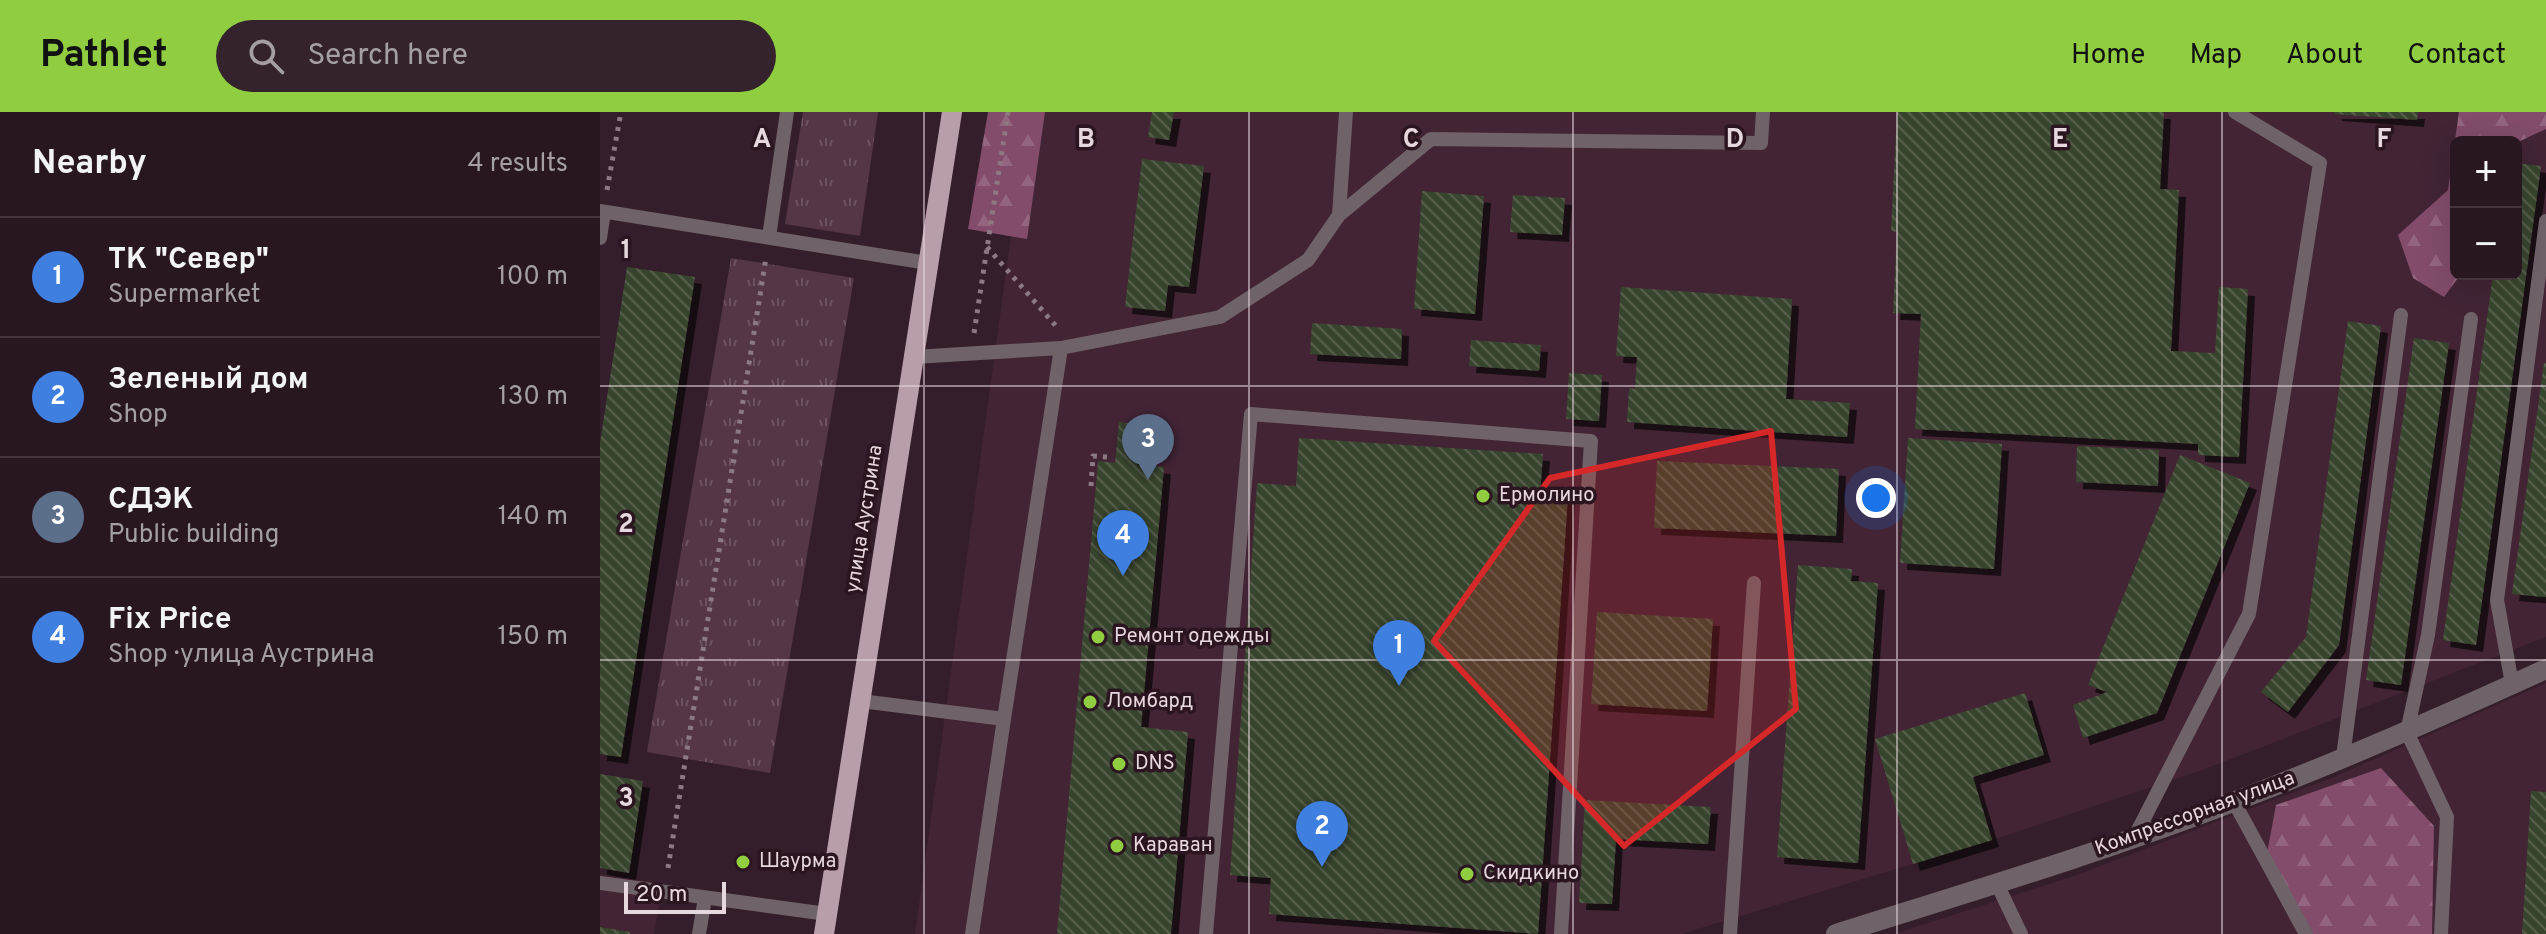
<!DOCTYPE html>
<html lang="en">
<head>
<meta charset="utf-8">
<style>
  body { margin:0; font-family:Overpass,sans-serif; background:#34232d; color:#f1f3f6 }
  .controls { position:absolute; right:24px; top:24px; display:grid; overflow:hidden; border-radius:12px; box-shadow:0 8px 32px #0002 }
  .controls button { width:72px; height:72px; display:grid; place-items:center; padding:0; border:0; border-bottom:2px solid #44353e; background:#281620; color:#f1f3f6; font:40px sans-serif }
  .scale { position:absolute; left:24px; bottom:20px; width:102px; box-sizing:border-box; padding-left:8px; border:4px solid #e7d7df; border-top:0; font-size:22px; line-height:28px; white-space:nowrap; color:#e7d7df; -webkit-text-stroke:6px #2b1521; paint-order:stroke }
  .you { position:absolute; left:1276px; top:386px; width:28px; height:28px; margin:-20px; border:6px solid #fff; border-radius:50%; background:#1a73e8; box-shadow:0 0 0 12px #1a73e833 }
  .badge { display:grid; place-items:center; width:52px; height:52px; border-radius:50%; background:#90cd41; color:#fff; font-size:26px; font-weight:700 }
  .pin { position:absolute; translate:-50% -66px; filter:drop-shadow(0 2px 4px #0008) }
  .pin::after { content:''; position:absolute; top:42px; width:28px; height:24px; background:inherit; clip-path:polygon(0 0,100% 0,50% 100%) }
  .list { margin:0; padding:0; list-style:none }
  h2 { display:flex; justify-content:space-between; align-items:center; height:104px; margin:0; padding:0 32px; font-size:34px }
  h2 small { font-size:26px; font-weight:400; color:#a59fa5 }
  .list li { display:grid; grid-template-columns:52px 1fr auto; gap:24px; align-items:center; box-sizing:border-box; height:120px; padding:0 32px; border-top:2px solid #44353e }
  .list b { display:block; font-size:30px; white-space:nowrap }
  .list p { margin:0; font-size:26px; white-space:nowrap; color:#a59fa5 }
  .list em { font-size:26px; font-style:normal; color:#a59fa5 }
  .icon { flex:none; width:44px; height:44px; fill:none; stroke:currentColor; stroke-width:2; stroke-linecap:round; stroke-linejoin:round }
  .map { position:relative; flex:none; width:1946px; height:822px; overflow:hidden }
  header { display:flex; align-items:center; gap:48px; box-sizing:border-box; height:112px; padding:0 40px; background:#90cd41; color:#111 }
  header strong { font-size:38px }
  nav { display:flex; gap:44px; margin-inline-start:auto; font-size:28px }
  .search { width:560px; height:72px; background:#34232d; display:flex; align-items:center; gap:20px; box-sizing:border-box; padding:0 28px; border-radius:44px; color:#a59fa5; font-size:30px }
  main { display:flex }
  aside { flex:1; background:#281620 }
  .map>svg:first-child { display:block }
</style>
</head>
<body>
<header>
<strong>Pathlet</strong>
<div class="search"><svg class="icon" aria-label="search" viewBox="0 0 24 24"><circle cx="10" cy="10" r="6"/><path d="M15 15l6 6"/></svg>Search here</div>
<nav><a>Home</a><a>Map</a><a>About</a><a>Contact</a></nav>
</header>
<main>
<aside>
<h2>Nearby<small>4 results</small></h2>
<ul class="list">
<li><span class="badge" style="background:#3f7fe0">1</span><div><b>ТК &quot;Север&quot;</b><p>Supermarket</p></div><em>100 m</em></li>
<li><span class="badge" style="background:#3f7fe0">2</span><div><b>Зеленый дом</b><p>Shop</p></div><em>130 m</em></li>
<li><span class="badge" style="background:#5c6f8a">3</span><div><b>СДЭК</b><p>Public building</p></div><em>140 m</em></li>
<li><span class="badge" style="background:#3f7fe0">4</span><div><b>Fix Price</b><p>Shop · улица Аустрина</p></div><em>150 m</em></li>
</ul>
</aside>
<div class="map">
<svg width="1946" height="822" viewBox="0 0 1946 822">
  <defs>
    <pattern id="grass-tufts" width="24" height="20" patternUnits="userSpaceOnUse" patternTransform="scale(2)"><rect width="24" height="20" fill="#553647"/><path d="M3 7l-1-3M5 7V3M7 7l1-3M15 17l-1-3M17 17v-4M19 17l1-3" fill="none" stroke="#6d5261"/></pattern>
    <pattern id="forest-firs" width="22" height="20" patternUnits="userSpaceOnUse" patternTransform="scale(2)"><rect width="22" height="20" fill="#824c6a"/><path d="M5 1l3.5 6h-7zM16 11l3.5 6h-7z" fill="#94657f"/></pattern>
    <pattern id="building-back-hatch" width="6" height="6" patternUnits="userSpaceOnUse" patternTransform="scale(2)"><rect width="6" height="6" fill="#39452d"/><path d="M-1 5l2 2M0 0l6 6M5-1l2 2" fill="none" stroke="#565f4b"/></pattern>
    <filter id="shadow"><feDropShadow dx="7" dy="7" stdDeviation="0" flood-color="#0009"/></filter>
  </defs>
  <rect width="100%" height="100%" fill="#351e2b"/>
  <!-- built -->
  <g fill="#422435" fill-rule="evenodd">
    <path d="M428,0H1946V525L1600,659L1392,728L1081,822H315ZM1856,30H1916V162H1856Z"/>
    <path d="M1946,571V822H1294L1474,764L1734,665Z"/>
    <path d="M0,762L63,772L54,822H0Z"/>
  </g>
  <!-- grass -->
  <g fill="url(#grass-tufts)">
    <path d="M203,0H278L260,124L185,112Z"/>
    <path d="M131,146L254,166L170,661L47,640Z"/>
  </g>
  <!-- forest -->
  <g fill="url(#forest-firs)">
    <path d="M388,0H445L427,127L368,117Z"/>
    <path d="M1859,0H1946V17L1916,31L1856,30V162H1861L1844,185L1813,166L1798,123L1848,78Z"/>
    <path d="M1781,656L1834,714L1832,822H1713L1667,741L1676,693Z"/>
  </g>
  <!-- building -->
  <g fill="url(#building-back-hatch)" filter="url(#shadow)">
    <path d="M552,0H574L569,28L548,25Z"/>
    <path d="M1297,0H1564L1560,77L1579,78L1571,239L1615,241L1619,175L1648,177L1639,345L1598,343V332L1315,317L1321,202L1293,201L1297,120L1291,119Z"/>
    <path d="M1735,0H1818L1817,8L1735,2Z"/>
    <path d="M542,47L604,54L589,175L568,173L565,199L525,195Z"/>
    <path d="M1916,51L1941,54L1876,533L1843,528L1893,162H1916Z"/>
    <path d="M822,79L884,84L875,202L814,197Z"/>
    <path d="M913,83L965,86L962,123L910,120Z"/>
    <path d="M27,155L95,165L21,645L0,642V331Z"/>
    <path d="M1021,175L1192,187L1186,287L1250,291L1247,325L1027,310L1029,276L1035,277L1037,245L1016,244Z"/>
    <path d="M1748,209L1781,214L1739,533L1688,600L1661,580L1706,525Z"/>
    <path d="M712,211L802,217L801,247L710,242Z"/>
    <path d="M1814,226L1849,231L1801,573L1766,568Z"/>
    <path d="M871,228L941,233L939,259L869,254Z"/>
    <path d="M1944,251H1946V485L1912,482Z"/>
    <path d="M969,261L1002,263L999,309L966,307Z"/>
    <path d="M519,310L541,313L537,353L564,355L541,615L588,620L571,822H457L498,349L515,351Z"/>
    <path d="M699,326L943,342L940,382L968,384L938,822L669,802L671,766L630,763L657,371L696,374Z"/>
    <path d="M1308,326L1402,332L1394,457L1300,451Z"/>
    <path d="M1477,334L1559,338L1558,374L1476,370Z"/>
    <path d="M1580,343L1650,371L1557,601L1483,626L1473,593L1507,580L1488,573Z"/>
    <path d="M1057,349L1239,357L1236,424L1054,416Z"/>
    <path d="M1198,453L1252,457L1251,469L1278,471L1258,751L1177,745Z"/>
    <path d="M997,500L1113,507L1107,599L991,592Z"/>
    <path d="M1425,581L1444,643L1373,665L1392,728L1313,752L1275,627Z"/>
    <path d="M0,662L43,669L29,761L0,756Z"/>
    <path d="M1931,679L1946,680V822H1922Z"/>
    <path d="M985,688L1111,695L1108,732L1016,727L1012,792L979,791Z"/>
    <path d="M0,815L30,820V822H0Z"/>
  </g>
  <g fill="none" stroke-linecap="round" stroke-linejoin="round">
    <!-- path -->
    <g stroke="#8c7983" stroke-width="5" stroke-dasharray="4 6" stroke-linecap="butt">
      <path d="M7,78L21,0"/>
      <path d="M387,135L456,214"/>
      <path d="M374,221L408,0"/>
      <path d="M491,374L493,344L507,345L506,350"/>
      <path d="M68,756L166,146"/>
    </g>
    <!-- lane -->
    <g stroke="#6f6269" stroke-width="14">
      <path d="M0,99L328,151"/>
      <path d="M739,103L831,27L1161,31L1163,0"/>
      <path d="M169,125L187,0"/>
      <path d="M0,126L4,100"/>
      <path d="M314,245L461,236L620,205L708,148L739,103L746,0"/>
      <path d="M1912,572L1897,488L1946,109"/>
      <path d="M261,589L404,607L461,236"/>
      <path d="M1743,645L1801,203"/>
      <path d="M1634,690L1706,822"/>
      <path d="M1534,726L1649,502L1720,51L1635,0"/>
      <path d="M0,771L227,802"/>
      <path d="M1397,772L1421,822"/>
      <path d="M99,822L105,786"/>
      <path d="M372,822L404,607"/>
      <path d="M606,822L651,302L991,329L961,822"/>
      <path d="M1130,822L1154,471"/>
      <path d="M1841,822L1847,705L1807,620L1828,523L1871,207"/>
    </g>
    <!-- street -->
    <path stroke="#6f6269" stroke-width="20" d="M1236,822C1369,780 1503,740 1633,690C1739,650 1843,604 1946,557"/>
    <!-- primary -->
    <path stroke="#b89eab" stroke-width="20" d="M224,822L352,0"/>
  </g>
  <!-- marked area -->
  <path fill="#d62828" fill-opacity="0.2" stroke="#d62828" stroke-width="6" stroke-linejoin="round" d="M1171,319L1196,597L1024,734L834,529L950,366Z"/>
  <!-- grid -->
  <path fill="none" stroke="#e7d7df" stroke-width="2" stroke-opacity="0.55" d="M324,0V822M649,0V822M973,0V822M1297,0V822M1622,0V822M0,274H1946M0,548H1946"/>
  <!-- markers -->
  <g fill="#90cd41" stroke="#2b1521" stroke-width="3">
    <circle cx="883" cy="384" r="8"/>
    <circle cx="498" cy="525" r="8"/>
    <circle cx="490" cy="590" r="8"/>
    <circle cx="519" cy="652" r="8"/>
    <circle cx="517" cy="734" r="8"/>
    <circle cx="143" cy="750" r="8"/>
    <circle cx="867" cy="762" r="8"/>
  </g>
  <g text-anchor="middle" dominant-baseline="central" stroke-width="7" stroke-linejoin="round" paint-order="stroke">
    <!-- poi labels -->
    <g font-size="20" fill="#e7d7df" stroke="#2b1521" text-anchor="start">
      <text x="899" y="384">Ермолино</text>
      <text x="514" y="525">Ремонт одежды</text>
      <text x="506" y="590">Ломбард</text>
      <text x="535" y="652">DNS</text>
      <text x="533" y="734">Караван</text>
      <text x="159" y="750">Шаурма</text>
      <text x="883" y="762">Скидкино</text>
    </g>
    <!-- street labels -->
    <g font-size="20" fill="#e7d7df" stroke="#2b1521">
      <text transform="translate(265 407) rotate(-81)">улица Аустрина</text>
      <text transform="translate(1595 702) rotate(-20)">Компрессорная улица</text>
    </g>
  </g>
  <g font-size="26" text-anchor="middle" font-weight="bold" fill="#e7d7df" stroke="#2b1521" stroke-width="7" stroke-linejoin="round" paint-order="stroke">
    <text x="162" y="35">A</text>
    <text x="486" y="35">B</text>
    <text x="811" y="35">C</text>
    <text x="1135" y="35">D</text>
    <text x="1460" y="35">E</text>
    <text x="1784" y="35">F</text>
    <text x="26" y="146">1</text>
    <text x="26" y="420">2</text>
    <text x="26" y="694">3</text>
  </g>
</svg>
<div class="controls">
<button>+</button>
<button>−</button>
</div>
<div class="scale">20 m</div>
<div class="you"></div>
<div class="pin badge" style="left:799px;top:574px;background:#3f7fe0">1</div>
<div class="pin badge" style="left:722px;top:755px;background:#3f7fe0">2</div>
<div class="pin badge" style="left:548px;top:368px;background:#5c6f8a">3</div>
<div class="pin badge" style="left:523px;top:464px;background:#3f7fe0">4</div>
</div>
</main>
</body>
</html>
